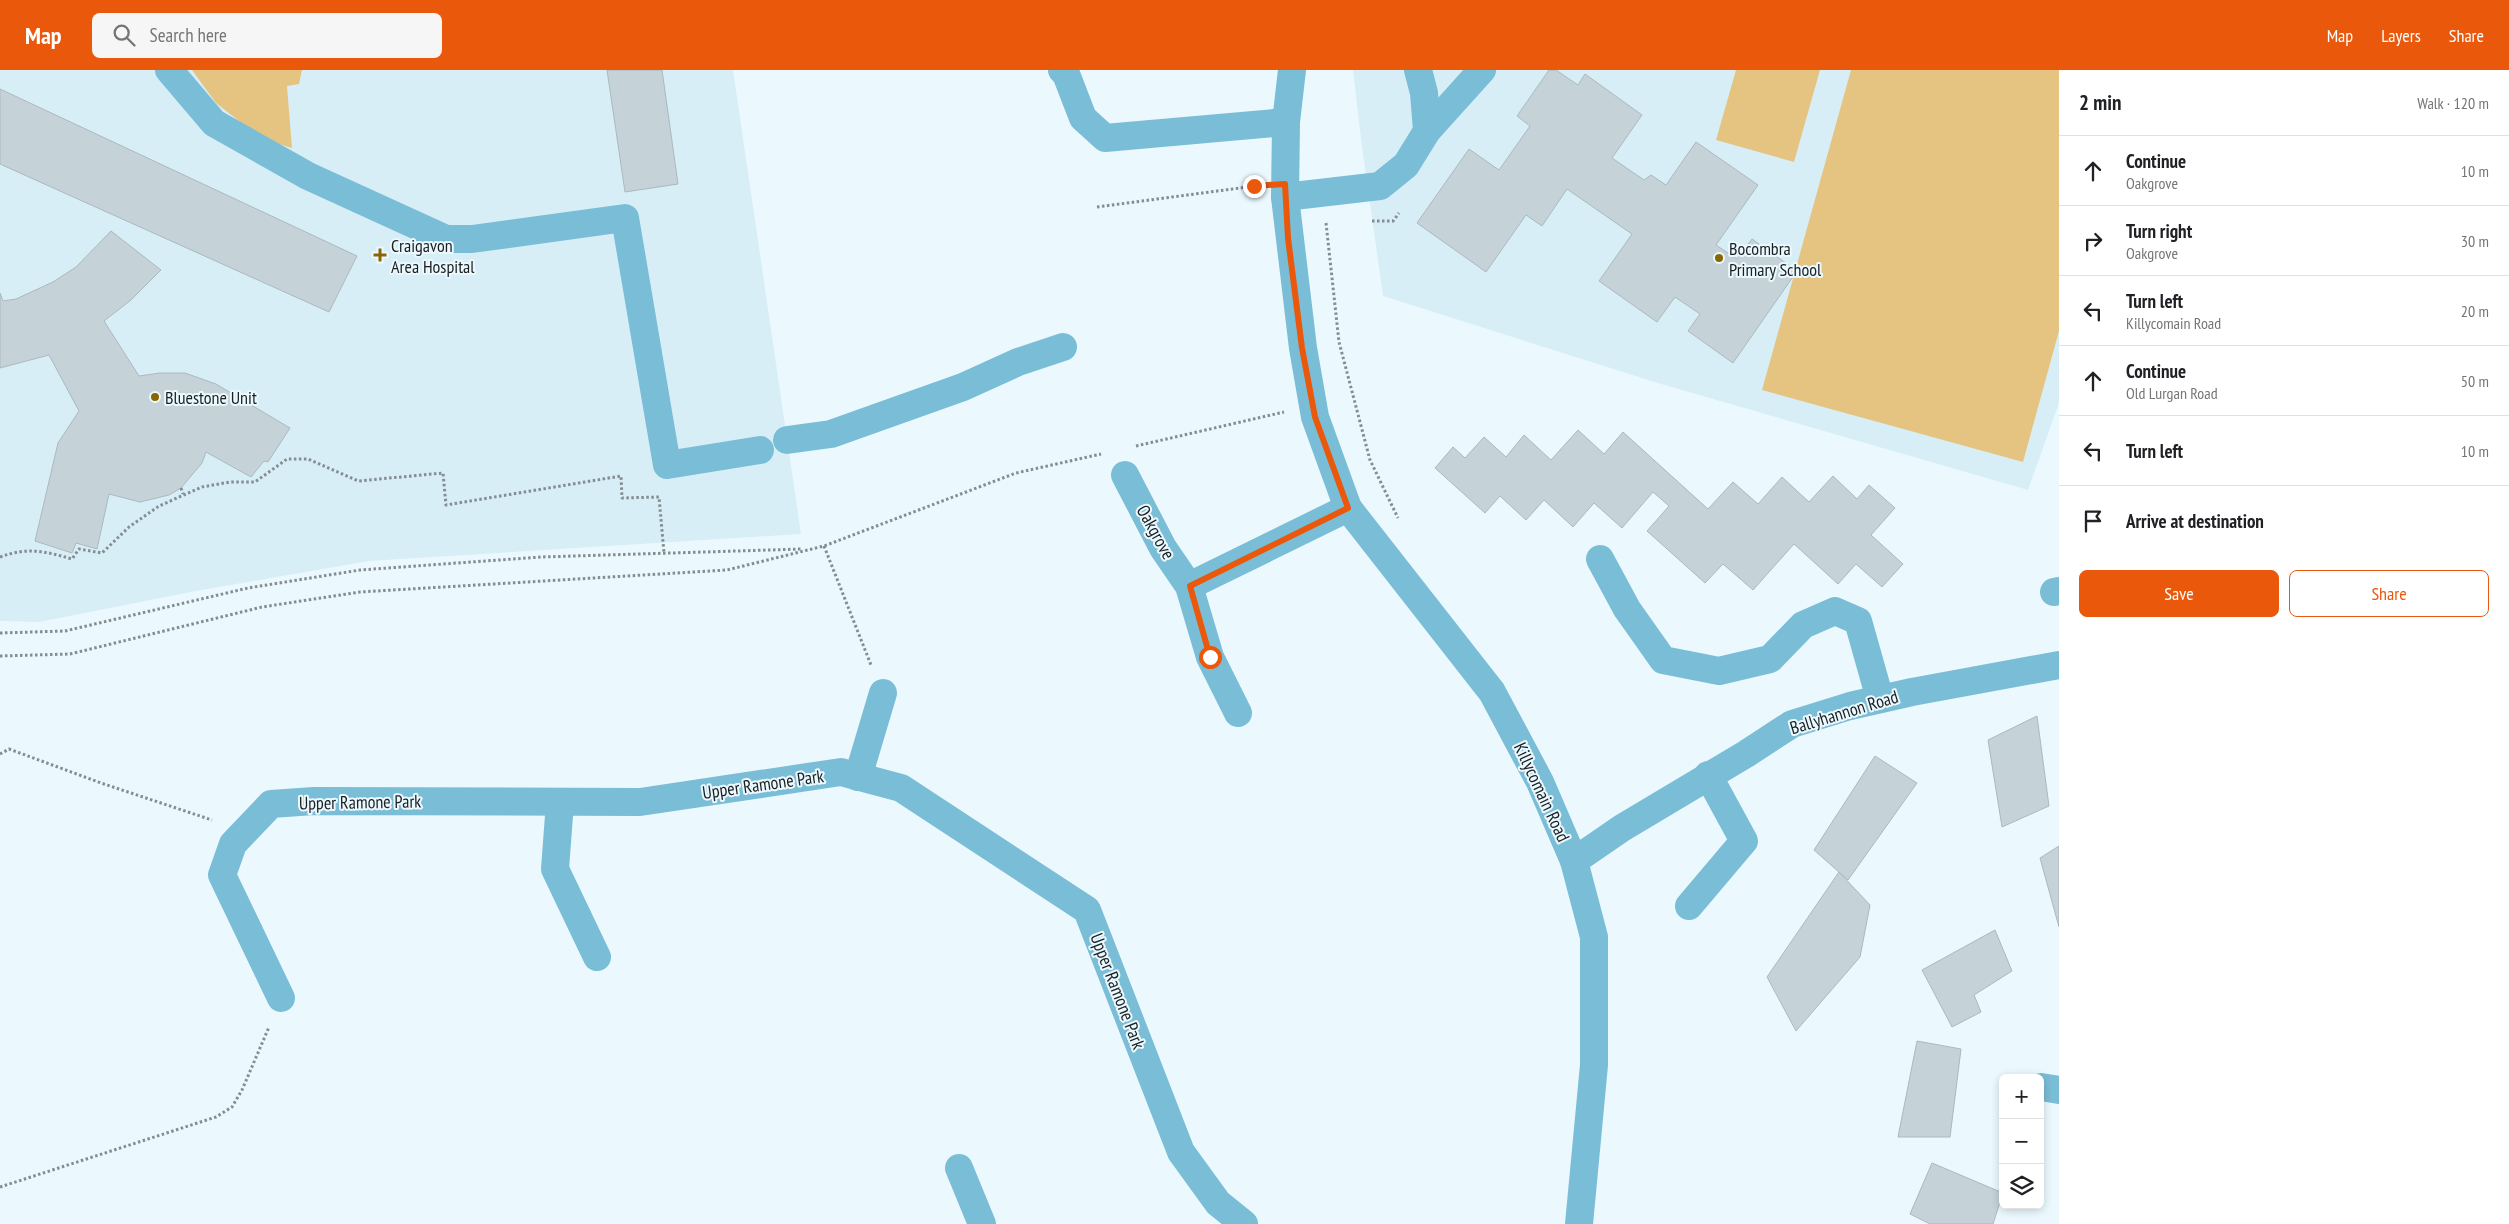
<!DOCTYPE html>
<html lang="en">
<head>
<meta charset="utf-8">
<style>
  body { margin:0; font-family:"PT Sans Narrow",sans-serif; background:#f6f6f6; color:#202124 }
  .controls { position:absolute; right:15px; bottom:15px; display:grid; overflow:hidden; border-radius:8px; box-shadow:0 2px 8px #0003 }
  .controls button { width:45px; height:45px; display:grid; place-items:center; padding:0; border:0; border-bottom:1px solid #e0e0e0; background:#fff; color:#202124; font:25px sans-serif }
  .stop { position:absolute; width:15px; height:15px; margin:-11px; border:4px solid #ea580c; border-radius:50%; background:#fff }
  .stop.end { background:#ea580c; border-color:#fff; box-shadow:0 1px 5px #0008 }
  .list { margin:0; padding:0; list-style:none }
  h2 { display:flex; justify-content:space-between; align-items:center; height:65px; margin:0; padding:0 20px; font-size:21px }
  h2 small { font-size:16px; font-weight:400; color:#757577 }
  .list li { display:grid; grid-template-columns:32px 1fr auto; gap:15px; align-items:center; box-sizing:border-box; height:70px; padding:0 20px; border-top:1px solid #e0e0e0 }
  .list b { display:block; font-size:19px; white-space:nowrap }
  .list p { margin:0; font-size:16px; white-space:nowrap; color:#757577 }
  .list em { font-size:16px; font-style:normal; color:#757577 }
  .actions { display:flex; gap:10px; padding:15px 20px }
  .actions a { flex:1; padding:11px 0; border:1px solid #ea580c; border-radius:8px; text-align:center; font-size:18px; color:#ea580c }
  .actions .main { background:#ea580c; color:#fff }
  .icon { flex:none; width:28px; height:28px; fill:none; stroke:currentColor; stroke-width:2; stroke-linecap:round; stroke-linejoin:round }
  .map { position:relative; flex:none; width:2059px; height:1154px; overflow:hidden }
  header { display:flex; align-items:center; gap:30px; box-sizing:border-box; height:70px; padding:0 25px; background:#ea580c; color:#fff }
  header strong { font-size:24px }
  nav { display:flex; gap:28px; margin-inline-start:auto; font-size:18px }
  .search { width:350px; height:45px; background:#f6f6f6; display:flex; align-items:center; gap:12px; box-sizing:border-box; padding:0 18px; border-radius:8px; color:#757577; font-size:19px }
  main { display:flex }
  aside { flex:1; background:#fff }
  .map>svg:first-child { display:block }
</style>
</head>
<body>
<header>
<strong>Map</strong>
<div class="search"><svg class="icon" aria-label="search" viewBox="0 0 24 24"><circle cx="10" cy="10" r="6"/><path d="M15 15l6 6"/></svg>Search here</div>
<nav><a>Map</a><a>Layers</a><a>Share</a></nav>
</header>
<main>
<div class="map">
<svg width="2059" height="1154" viewBox="0 0 2059 1154">
  <rect width="100%" height="100%" fill="#ebf9ff"/>
  <!-- built -->
  <g fill="#d7eef7">
    <path d="M0,0H733L801,464L369,491L196,521L39,552L0,551Z"/>
    <path d="M1353,0H2059V333L2028,420L1661,314L1383,226L1361,69Z"/>
  </g>
  <!-- green -->
  <g fill="#e5c482">
    <path d="M192,0H302L299,14L287,16L292,78L262,69L216,33Z"/>
    <path d="M1736,0H1820L1794,92L1716,70Z"/>
    <path d="M1851,0H2059V261L2023,392L1762,320Z"/>
  </g>
  <!-- building -->
  <g fill="#c5d3d9" stroke="#abb9be">
    <path d="M607,0H662L678,114L625,122Z"/>
    <path d="M1549,0H1556L1578,15L1585,4L1642,45L1612,88L1644,110L1651,105L1666,115L1696,72L1758,115L1716,175L1737,189L1752,169L1797,201L1733,293L1688,261L1700,244L1675,227L1657,252L1599,211L1632,164L1567,119L1542,156L1526,145L1486,202L1417,153L1469,79L1499,100L1530,56L1517,46Z"/>
    <path d="M0,19L357,186L329,242L0,94Z"/>
    <path d="M111,161L161,200L131,230L104,251L139,306L160,303H185L216,314L290,358L268,392L264,391L251,407L206,382L202,393L181,418L169,425L140,432L109,424L97,479L76,473L72,483L35,471L58,373L79,341L49,285L0,298V223L3,231L16,229L53,212L76,197Z"/>
    <path d="M1578,360L1604,384L1623,362L1708,439L1733,412L1758,434L1782,407L1809,432L1833,406L1857,429L1869,415L1895,438L1871,465L1903,494L1882,517L1856,494L1838,514L1794,474L1753,520L1723,494L1705,513L1647,461L1669,436L1653,422L1622,458L1594,433L1573,457L1544,430L1526,450L1500,426L1485,443L1435,398L1453,377L1465,388L1484,367L1506,387L1524,365L1551,390Z"/>
    <path d="M2037,646L2049,736L2002,757L1988,670Z"/>
    <path d="M1875,686L1917,713L1848,810L1814,780Z"/>
    <path d="M2059,776V857L2040,788Z"/>
    <path d="M1839,802L1870,835L1860,887L1796,961L1767,907Z"/>
    <path d="M1995,860L2012,901L1974,925L1981,942L1952,957L1922,900Z"/>
    <path d="M1917,971L1961,979L1950,1067H1898Z"/>
    <path d="M1932,1093L2003,1123L1993,1154H1930L1910,1144Z"/>
  </g>
  <g fill="none" stroke-linecap="round" stroke-linejoin="round">
    <!-- path -->
    <g stroke="#848d91" stroke-width="3" stroke-dasharray="2.5 2.5" stroke-linecap="butt">
      <path d="M1097,137L1255,116"/>
      <path d="M1372,151H1393L1399,143"/>
      <path d="M1326,153L1339,272L1370,390L1398,448"/>
      <path d="M1136,376L1284,342"/>
      <path d="M181,418L183,424"/>
      <path d="M824,476L871,595"/>
      <path d="M0,487C28,477 44,481 72,489L79,479L102,483L129,457L159,436L202,417L230,412H255L287,389H308L358,411L443,403L446,435L621,406L622,428L659,427L664,483"/>
      <path d="M0,563L65,561L248,518L360,500L541,487L802,479"/>
      <path d="M0,586L70,584L262,537L360,522L727,500L824,476L1016,403L1101,384"/>
      <path d="M0,684L9,679L101,713L212,750"/>
      <path d="M0,1117L216,1047L232,1037L242,1020L269,957"/>
    </g>
    <!-- minor -->
    <g stroke="#7abdd6" stroke-width="28">
      <path d="M169,0L214,53L308,106L446,169H472L625,148L667,395L760,380"/>
      <path d="M1062,0L1066,4L1083,48L1105,68L1286,52"/>
      <path d="M1292,0L1286,52L1285,127L1303,278L1315,347L1348,438L1492,622L1540,712L1574,791L1594,867V995L1579,1154"/>
      <path d="M1418,0L1424,23L1427,61"/>
      <path d="M1285,127L1380,116L1406,95L1427,61L1482,0"/>
      <path d="M787,370L831,364L963,317L1018,292L1063,277"/>
      <path d="M1125,405L1163,478L1189,516L1210,587L1238,643"/>
      <path d="M1600,489L1627,539L1663,590L1719,601L1770,589L1803,555L1835,541L1858,551L1880,629"/>
      <path d="M1189,516L1348,438"/>
      <path d="M2054,522L2059,521"/>
      <path d="M858,707L883,623"/>
      <path d="M560,732L555,799L597,887"/>
      <path d="M1574,791L1622,758L1746,684L1792,654L1850,636L1912,622L2059,595"/>
      <path d="M1689,836L1744,771L1708,705"/>
      <path d="M281,928L222,805L233,774L271,734L314,731L640,732L841,702L901,718L1087,840L1181,1082L1218,1133L1244,1154"/>
      <path d="M2041,1017L2059,1020"/>
      <path d="M959,1098L982,1154"/>
    </g>
  </g>
  <g fill="none" stroke-linecap="round" stroke-linejoin="round">
    <!-- route -->
    <path stroke="#ea580c" stroke-width="6" d="M1210,587L1190,516L1348,438L1315,347L1302,278L1288,168L1285,114L1254,116"/>
  </g>
  <!-- markers -->
  <g fill="#896604" stroke="#ebf9ff" stroke-width="2">
    <path d="M377.5 177.5h5v5h5v5h-5v5h-5v-5h-5v-5h5z"/>
    <circle cx="1719" cy="188" r="5"/>
    <circle cx="155" cy="327" r="5"/>
  </g>
  <g text-anchor="middle" dominant-baseline="central" stroke-width="4" stroke-linejoin="round" paint-order="stroke">
    <!-- poi labels -->
    <g font-size="18" fill="#1a1f21" stroke="#ebf9ff" text-anchor="start">
      <text x="391" y="175">Craigavon<tspan x="391" dy="21">Area Hospital</tspan></text>
      <text x="1729" y="178">Bocombra<tspan x="1729" dy="21">Primary School</tspan></text>
      <text x="165" y="327">Bluestone Unit</text>
    </g>
    <!-- street labels -->
    <g font-size="18" fill="#1a1f21" stroke="#ebf9ff">
      <text transform="translate(1156 462) rotate(61)">Oakgrove</text>
      <text transform="translate(1844 642) rotate(-17)">Ballyhannon Road</text>
      <text transform="translate(763 714) rotate(-8)">Upper Ramone Park</text>
      <text transform="translate(1542 722) rotate(65)">Killycomain Road</text>
      <text transform="translate(360 732) rotate(-1)">Upper Ramone Park</text>
      <text transform="translate(1118 921) rotate(69)">Upper Ramone Park</text>
    </g>
  </g>
</svg>
<div class="controls">
<button>+</button>
<button>−</button>
<button><svg class="icon" aria-label="layers" viewBox="0 0 24 24"><path d="M12 4l9 5-9 5-9-5zM3 14l9 5 9-5"/></svg></button>
</div>
<div class="stop" style="left:1210px;top:587px"></div>
<div class="stop end" style="left:1254px;top:116px"></div>
</div>
<aside>
<h2>2 min<small>Walk · 120 m</small></h2>
<ul class="list">
<li><svg class="icon" aria-label="ahead" viewBox="0 0 24 24"><path d="M12 20V5M6 11l6-6 6 6"/></svg><div><b>Continue</b><p>Oakgrove</p></div><em>10 m</em></li>
<li><svg class="icon" aria-label="right" viewBox="0 0 24 24"><path d="M7 20v-9h11M14 6l5 5-5 5"/></svg><div><b>Turn right</b><p>Oakgrove</p></div><em>30 m</em></li>
<li><svg class="icon" aria-label="left" viewBox="0 0 24 24"><path d="M17 20v-9H6M10 6l-5 5 5 5"/></svg><div><b>Turn left</b><p>Killycomain Road</p></div><em>20 m</em></li>
<li><svg class="icon" aria-label="ahead" viewBox="0 0 24 24"><path d="M12 20V5M6 11l6-6 6 6"/></svg><div><b>Continue</b><p>Old Lurgan Road</p></div><em>50 m</em></li>
<li><svg class="icon" aria-label="left" viewBox="0 0 24 24"><path d="M17 20v-9H6M10 6l-5 5 5 5"/></svg><div><b>Turn left</b></div><em>10 m</em></li>
<li><svg class="icon" aria-label="arrive" viewBox="0 0 24 24"><path d="M6 21V4h12l-3 4 3 4H6"/></svg><div><b>Arrive at destination</b></div></li>
</ul>
<div class="actions"><a class="main">Save</a><a>Share</a></div>
</aside>
</main>
</body>
</html>
